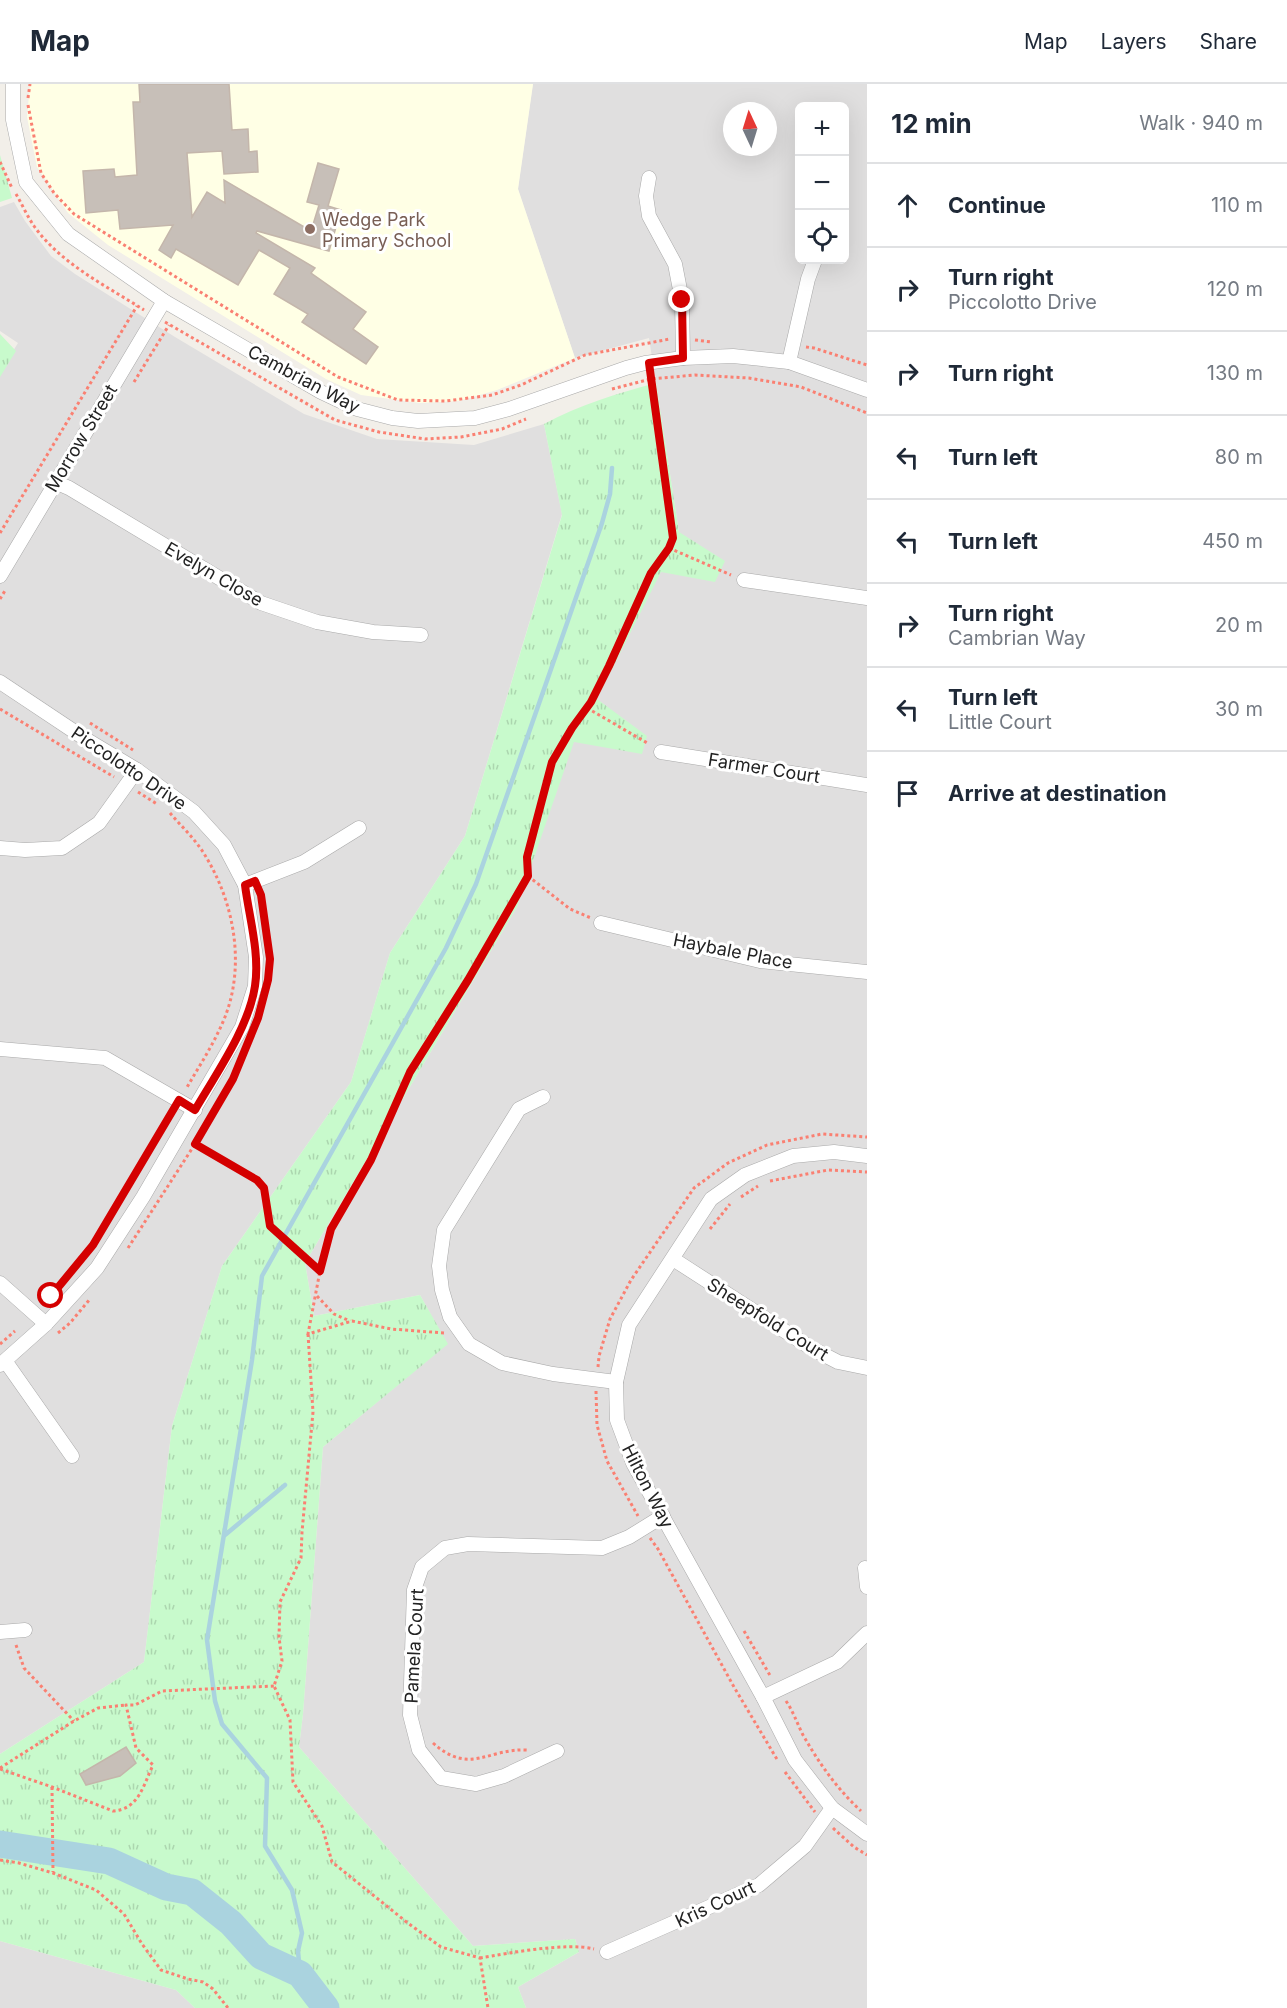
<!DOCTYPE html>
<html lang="en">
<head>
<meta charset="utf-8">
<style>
  body { margin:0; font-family:Inter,sans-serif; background:#f6f6f7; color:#1f2937 }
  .controls { position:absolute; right:18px; top:18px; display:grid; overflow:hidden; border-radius:9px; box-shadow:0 6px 24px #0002 }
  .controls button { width:54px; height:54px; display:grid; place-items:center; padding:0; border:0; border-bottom:2px solid #e0e1e3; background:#fff; color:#1f2937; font:30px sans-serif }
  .compass { position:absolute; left:723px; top:18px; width:54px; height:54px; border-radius:50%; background:#fff; box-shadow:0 6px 24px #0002; rotate:356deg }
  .stop { position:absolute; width:18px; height:18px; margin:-14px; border:4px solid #d40000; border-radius:50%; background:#fff }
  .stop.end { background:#d40000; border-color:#fff; box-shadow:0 2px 6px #0008 }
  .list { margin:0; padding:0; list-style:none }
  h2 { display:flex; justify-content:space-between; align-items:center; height:78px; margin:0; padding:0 24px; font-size:26px }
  h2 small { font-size:20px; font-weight:400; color:#747a83 }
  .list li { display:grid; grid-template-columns:39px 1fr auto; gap:18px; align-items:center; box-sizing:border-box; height:84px; padding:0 24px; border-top:2px solid #e0e1e3 }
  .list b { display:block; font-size:22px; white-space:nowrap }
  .list p { margin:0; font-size:20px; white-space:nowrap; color:#747a83 }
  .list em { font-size:20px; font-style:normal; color:#747a83 }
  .icon { flex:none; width:33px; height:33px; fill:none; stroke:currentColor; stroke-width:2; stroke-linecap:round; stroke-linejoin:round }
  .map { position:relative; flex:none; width:867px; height:1924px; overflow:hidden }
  header { display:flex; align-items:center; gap:36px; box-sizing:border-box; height:84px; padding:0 30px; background:#fff; border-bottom:2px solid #e0e1e3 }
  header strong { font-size:28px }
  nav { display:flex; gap:33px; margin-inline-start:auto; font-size:21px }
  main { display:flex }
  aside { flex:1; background:#fff }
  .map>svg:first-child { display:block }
</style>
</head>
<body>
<header>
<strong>Map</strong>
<nav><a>Map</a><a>Layers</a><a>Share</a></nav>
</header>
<main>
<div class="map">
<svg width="867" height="1924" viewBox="0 0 867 1924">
  <defs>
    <pattern id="park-tufts" width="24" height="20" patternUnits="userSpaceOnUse" patternTransform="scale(1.5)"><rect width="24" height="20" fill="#c8facc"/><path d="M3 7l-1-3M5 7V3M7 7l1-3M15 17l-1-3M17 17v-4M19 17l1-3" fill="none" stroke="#acd6af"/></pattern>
  </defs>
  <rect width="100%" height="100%" fill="#f2efe9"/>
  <!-- residential -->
  <g fill="#e0dfdf" fill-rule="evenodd">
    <path d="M533,0H867V1924H526L518,1903L579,1868L575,1855L473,1862L299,1663L303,1630L323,1363L447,1260L420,1211L314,1232L305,1179L517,823L561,657L679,448L649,254L575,274L518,105ZM800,22H844V176H800ZM732,27H768V63H732Z"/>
    <path d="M14,118L25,137L51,172L75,190L175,253L304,330L377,355L474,361L544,340L562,430L465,752L390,869L351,998L222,1182L172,1342L144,1578L0,1670V288L18,259L0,247V123Z"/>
    <path d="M0,1857L176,1906L195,1924H0Z"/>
  </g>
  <!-- education -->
  <path fill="#ffffe5" d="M30,0H533L518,105L575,274L497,306L459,317L420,319L361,311L326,295L108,161L68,129L37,83L27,33Z"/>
  <!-- park -->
  <g fill="url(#park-tufts)">
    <path d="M0,71L12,114L0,118Z"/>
    <path d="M0,250L16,267L0,293Z"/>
    <path d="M656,299L679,448L725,477L715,498L661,488L597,615L647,652L642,670L574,658L517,823L305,1179L314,1232L420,1211L448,1260L323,1363L303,1630L299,1663L473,1862L575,1855L579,1868L518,1903L526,1924H195L176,1906L0,1857V1670L144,1578L172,1342L222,1182L351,998L390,869L465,752L562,431L544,340C581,320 616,310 656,299Z"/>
  </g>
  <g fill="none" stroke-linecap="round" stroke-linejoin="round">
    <!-- stream -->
    <g stroke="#aad3df" stroke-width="4.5">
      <path d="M225,1451L285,1401"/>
      <path d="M300,1890L298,1867L302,1849L292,1806L265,1762L267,1694L222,1640L215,1617L207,1556L252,1276L262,1192L446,864L476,800L602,439L610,410L612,384"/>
    </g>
    <!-- river -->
    <path stroke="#aad3df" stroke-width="27" d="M0,1760L109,1777L166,1803L192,1808L231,1839L261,1872L300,1890L326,1924"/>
  </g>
  <!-- building -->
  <g fill="#c7bfb8" stroke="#c4b6ab" stroke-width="1.5">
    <path d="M139,0H229L232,46L248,45L249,68L257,67L258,88L224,90L222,67L187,69L192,133L207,108L225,119L224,96L311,147L319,121L307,118L318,79L339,85L328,122L341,126L329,167L257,147L256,149L315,184L311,189L366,228L353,245L378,263L366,280L302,238L308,230L274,210L290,184L259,166L238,201L176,165L171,174L159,166L173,141L120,145L118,126L86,129L83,87L114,85L115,93L137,91L133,18H140Z"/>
    <path d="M126,1663L136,1679L120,1692L86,1701L80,1690Z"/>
  </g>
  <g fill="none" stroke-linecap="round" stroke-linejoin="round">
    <!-- minor casing -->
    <g stroke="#a9a9a9" stroke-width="15">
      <g id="minor">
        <path d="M13,0V36L26,98L68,150L164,217L321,308L357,325L392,334L418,337L475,334L509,325L626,284L645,279L683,274L733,272L789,278L867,306"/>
        <path d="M649,94L646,112L649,132L675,180L682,216L683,274"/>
        <path d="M789,278L808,195L815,176"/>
        <path d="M55,398L69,404L261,519L317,538L373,548L421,551"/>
        <path d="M0,492L164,217"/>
        <path d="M744,496L867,514"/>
        <path d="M0,598L87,656L137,686L194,728L224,761L245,801L256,873L255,902L242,943L143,1113L97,1184L46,1240L0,1281"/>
        <path d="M661,668L867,701"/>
        <path d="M0,764L25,766L62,764L99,739L137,686"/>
        <path d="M245,801L304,778L359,744"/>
        <path d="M601,839L760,877L867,888"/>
        <path d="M0,965L105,974L195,1026"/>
        <path d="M543,1013L519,1025L444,1146L439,1182L442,1206L450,1233L469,1260L502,1279L553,1290L616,1298"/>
        <path d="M867,1072L834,1068L793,1072L745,1091L711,1115L629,1241L616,1298L617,1336L633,1379L763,1613L795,1676L832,1724L867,1750"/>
        <path d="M673,1175L811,1264L838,1278L867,1284"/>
        <path d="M0,1199L46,1240"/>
        <path d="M6,1278L72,1372"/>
        <path d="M865,1484L867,1503"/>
        <path d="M0,1548L25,1546"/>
        <path d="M763,1613L837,1578L867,1549"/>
        <path d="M557,1667L504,1692L476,1700L441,1694L419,1666L410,1631L414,1506L422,1483L445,1464L468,1460L602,1464L629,1453L663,1432"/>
        <path d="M607,1868L759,1801L805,1762L832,1724"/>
      </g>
    </g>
    <!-- path -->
    <g stroke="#fa8072" stroke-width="3" stroke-dasharray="3 3" stroke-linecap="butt">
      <path d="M28,14L30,0"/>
      <path d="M28,21L41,89L54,109L74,130L338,293L398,316L446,317L492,311L521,301L585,271L670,255"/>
      <path d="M0,78L12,104"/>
      <path d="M16,110C22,120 27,132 34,142C61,180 105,201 144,226"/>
      <path d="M165,238L335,336L379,348L425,355L461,353L502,345L526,335"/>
      <path d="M695,256L712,258"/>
      <path d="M806,263L814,264L867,281"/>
      <path d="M134,298L169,241"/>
      <path d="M612,305L651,295L695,291L749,294L801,303L867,329"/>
      <path d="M0,449L137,222"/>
      <path d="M669,464L731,491"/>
      <path d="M0,515L6,505"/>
      <path d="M587,624L649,660"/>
      <path d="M0,625L114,693"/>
      <path d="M90,639L133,666"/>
      <path d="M138,708L157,720"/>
      <path d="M170,729C181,742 194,754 203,768C235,818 247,885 222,940C212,963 198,984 186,1005"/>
      <path d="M528,792L570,825L591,834"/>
      <path d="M195,1060L257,1096L264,1104L270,1141L319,1187"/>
      <path d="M770,1097L828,1086L867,1088"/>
      <path d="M741,1113L758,1102"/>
      <path d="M710,1145L730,1120"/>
      <path d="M128,1164L195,1060L233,995L242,974"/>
      <path d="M56,1206L93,1161L172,1028"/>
      <path d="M317,1212L334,1230L350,1237"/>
      <path d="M58,1249L70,1239L90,1215"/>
      <path d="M444,1249L391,1245L352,1237L308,1250L320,1187L331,1145L371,1076L410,988L468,896L528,792L527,773L552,678L572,644L590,618L609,582L651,489L669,464L673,454L651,292"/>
      <path d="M308,1250L313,1328L302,1448L301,1474L280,1518L279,1553L282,1577L274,1602L290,1636L293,1698L322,1742L332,1778L409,1840L441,1863L480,1874L488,1924"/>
      <path d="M0,1260L15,1247"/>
      <path d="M598,1283L599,1272L610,1235L631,1196L694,1104L728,1079L767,1061L822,1050L867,1053"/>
      <path d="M596,1307L597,1341L607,1377L638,1432"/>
      <path d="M650,1454L658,1465L734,1603L778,1677"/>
      <path d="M744,1547L771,1593"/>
      <path d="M16,1561L24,1584L74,1637"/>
      <path d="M786,1617C793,1627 797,1639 803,1651C819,1679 837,1705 861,1727"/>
      <path d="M433,1659C470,1692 488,1664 527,1666"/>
      <path d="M0,1684L74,1637L98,1624L126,1621"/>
      <path d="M0,1685L52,1703L113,1727C139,1725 143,1702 153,1681L136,1664L126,1621H135L162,1607L274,1602"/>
      <path d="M785,1688L815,1728"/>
      <path d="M52,1703L53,1788"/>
      <path d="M833,1744L854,1763L867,1771"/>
      <path d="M0,1776L19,1779L53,1789L96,1806L124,1830L142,1860L161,1886L188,1895L203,1898L213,1905L228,1924"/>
      <path d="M480,1874C510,1869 566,1858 594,1865"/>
    </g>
    <!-- minor -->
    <use href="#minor" stroke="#fff" stroke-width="14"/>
  </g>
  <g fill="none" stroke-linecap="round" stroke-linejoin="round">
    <!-- route -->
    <path stroke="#d40000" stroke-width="8" d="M51,1212L93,1161L179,1016L195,1026C216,990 249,943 255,902C260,869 249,833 245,801L255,797L261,811L270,875L268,896L258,934L233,995L195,1060L257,1096L264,1104L270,1142L320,1187L331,1145L371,1076L410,988L468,896L528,792L527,773L552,678L572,644L591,618L609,582L651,489L669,464L673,454L649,279L683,274L682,216"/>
  </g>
  <!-- markers -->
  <circle fill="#8d6e63" stroke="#fff" stroke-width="2" cx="310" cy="145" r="6"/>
  <g text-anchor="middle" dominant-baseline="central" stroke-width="6" stroke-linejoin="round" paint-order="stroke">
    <!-- education labels -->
    <g font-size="18" fill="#785e54" stroke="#fff" text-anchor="start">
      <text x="322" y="135">Wedge Park<tspan x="322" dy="21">Primary School</tspan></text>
    </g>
    <!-- street labels -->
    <g font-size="18" fill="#222" stroke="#fff">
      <text transform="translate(304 295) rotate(28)">Cambrian Way</text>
      <text transform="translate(81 354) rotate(-59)">Morrow Street</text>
      <text transform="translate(214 490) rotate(30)">Evelyn Close</text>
      <text transform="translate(129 684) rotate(34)">Piccolotto Drive</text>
      <text transform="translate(764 684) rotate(9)">Farmer Court</text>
      <text transform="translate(733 867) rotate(11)">Haybale Place</text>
      <text transform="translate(768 1235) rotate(32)">Sheepfold Court</text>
      <text transform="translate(648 1402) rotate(63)">Hilton Way</text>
      <text transform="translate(414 1562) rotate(-87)">Pamela Court</text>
      <text transform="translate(715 1820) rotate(-25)">Kris Court</text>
    </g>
  </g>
</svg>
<div class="controls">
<button>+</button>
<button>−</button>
<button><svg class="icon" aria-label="locate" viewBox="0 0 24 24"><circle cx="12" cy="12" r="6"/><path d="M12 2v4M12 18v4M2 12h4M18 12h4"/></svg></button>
</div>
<svg class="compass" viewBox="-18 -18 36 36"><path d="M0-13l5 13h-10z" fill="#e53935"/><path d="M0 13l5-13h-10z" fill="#747a83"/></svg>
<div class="stop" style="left:51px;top:1212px"></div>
<div class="stop end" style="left:682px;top:216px"></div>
</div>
<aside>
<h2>12 min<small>Walk · 940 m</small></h2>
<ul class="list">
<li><svg class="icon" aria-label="ahead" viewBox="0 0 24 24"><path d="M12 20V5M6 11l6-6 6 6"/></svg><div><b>Continue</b></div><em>110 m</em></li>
<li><svg class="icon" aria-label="right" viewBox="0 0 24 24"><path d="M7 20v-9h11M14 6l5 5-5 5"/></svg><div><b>Turn right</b><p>Piccolotto Drive</p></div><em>120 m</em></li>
<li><svg class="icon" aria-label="right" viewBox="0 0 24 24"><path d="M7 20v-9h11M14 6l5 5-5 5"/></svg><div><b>Turn right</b></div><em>130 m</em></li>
<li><svg class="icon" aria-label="left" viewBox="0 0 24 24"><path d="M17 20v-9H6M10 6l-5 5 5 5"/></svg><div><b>Turn left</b></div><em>80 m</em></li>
<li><svg class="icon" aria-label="left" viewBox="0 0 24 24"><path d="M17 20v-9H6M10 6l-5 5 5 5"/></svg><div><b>Turn left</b></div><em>450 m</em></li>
<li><svg class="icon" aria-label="right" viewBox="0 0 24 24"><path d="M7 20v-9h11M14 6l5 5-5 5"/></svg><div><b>Turn right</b><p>Cambrian Way</p></div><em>20 m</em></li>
<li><svg class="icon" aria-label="left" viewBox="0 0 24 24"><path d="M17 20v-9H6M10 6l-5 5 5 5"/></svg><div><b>Turn left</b><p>Little Court</p></div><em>30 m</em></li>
<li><svg class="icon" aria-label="arrive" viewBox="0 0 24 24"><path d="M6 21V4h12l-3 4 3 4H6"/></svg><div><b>Arrive at destination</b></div></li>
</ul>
</aside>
</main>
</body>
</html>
